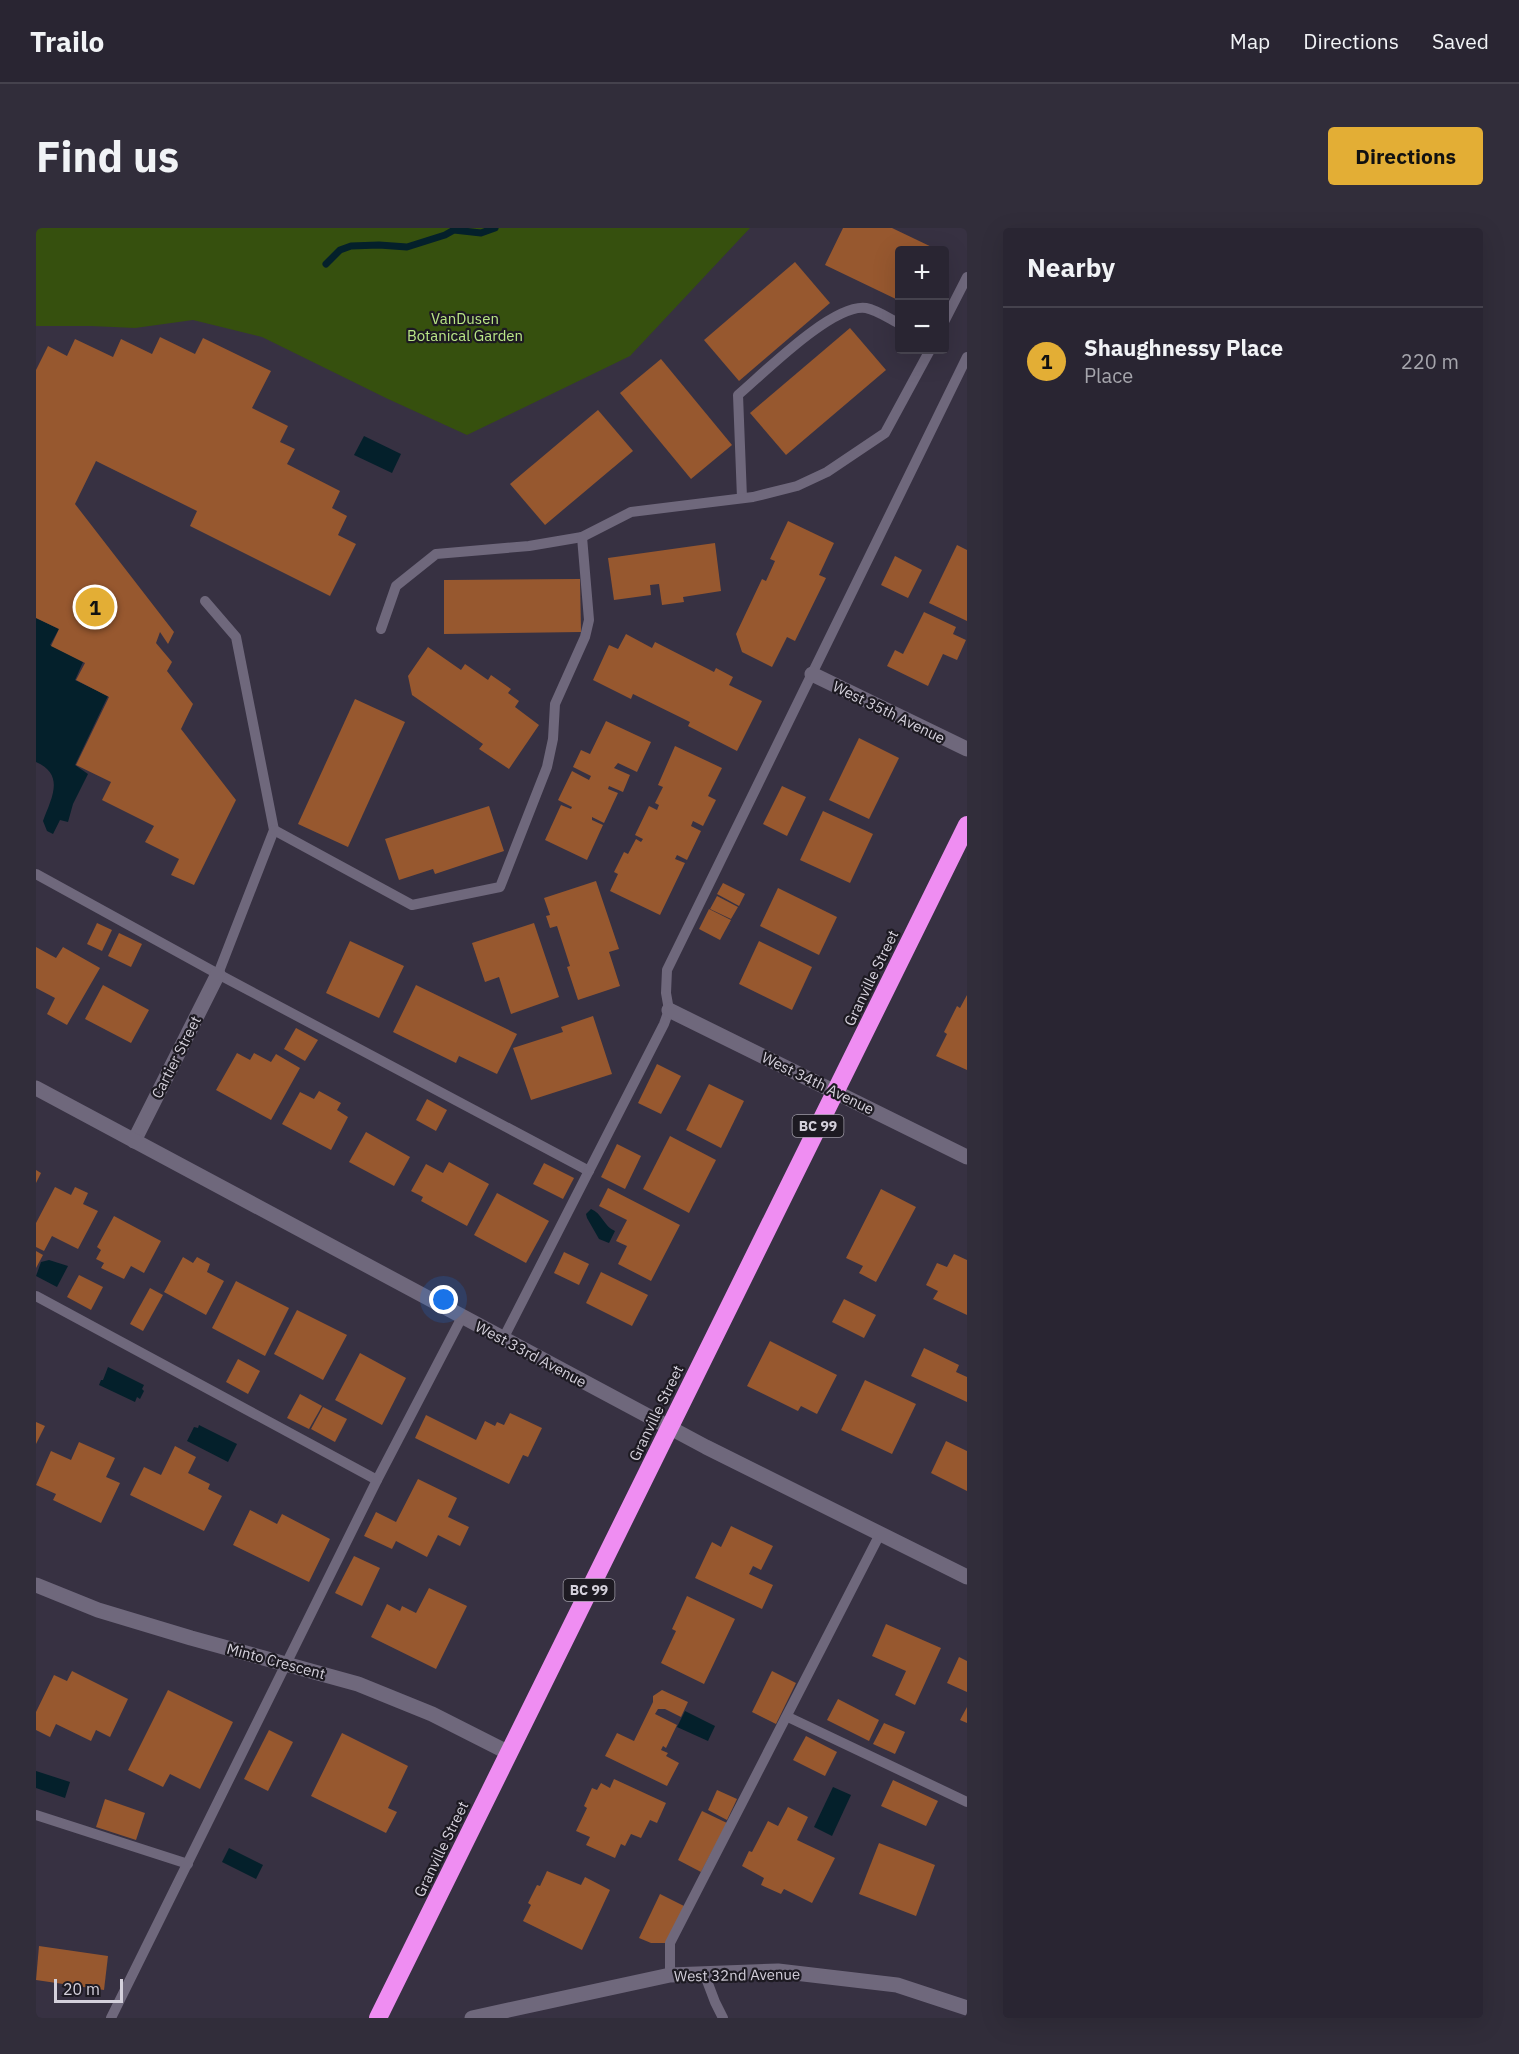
<!DOCTYPE html>
<html lang="en">
<head>
<meta charset="utf-8">
<style>
  body { margin:0; font-family:"IBM Plex Sans",sans-serif; background:#312d3a; color:#f1f3f6 }
  .controls { position:absolute; right:18px; top:18px; display:grid; overflow:hidden; border-radius:6px; box-shadow:0 6px 24px #0002 }
  .controls button { width:54px; height:54px; display:grid; place-items:center; padding:0; border:0; border-bottom:2px solid #45424d; background:#292532; color:#f1f3f6; font:30px sans-serif }
  .scale { position:absolute; left:18px; bottom:15px; width:69px; box-sizing:border-box; padding-left:6px; border:3px solid #d4d0db; border-top:0; font-size:16px; line-height:21px; white-space:nowrap; color:#d4d0db; -webkit-text-stroke:4px #1d1a22; paint-order:stroke }
  .you { position:absolute; left:408px; top:1072px; width:21px; height:21px; margin:-15px; border:4px solid #fff; border-radius:50%; background:#1a73e8; box-shadow:0 0 0 9px #1a73e833 }
  .badge { display:grid; place-items:center; width:39px; height:39px; border-radius:50%; background:#e3ae35; color:#111; font-size:20px; font-weight:700 }
  .pin { position:absolute; translate:-50% -50%; border:3px solid #fff; box-shadow:0 2px 6px #0006 }
  .list { margin:0; padding:0; list-style:none }
  h2 { display:flex; justify-content:space-between; align-items:center; height:78px; margin:0; padding:0 24px; font-size:26px }
  h2 small { font-size:20px; font-weight:400; color:#a5a5ac }
  .list li { display:grid; grid-template-columns:39px 1fr auto; gap:18px; align-items:center; box-sizing:border-box; height:108px; padding:0 24px; border-top:2px solid #45424d }
  .list b { display:block; font-size:22px; white-space:nowrap }
  .list p { margin:0; font-size:20px; white-space:nowrap; color:#a5a5ac }
  .list em { font-size:20px; font-style:normal; color:#a5a5ac }
  .map { position:relative; flex:none; width:931px; height:1790px; overflow:hidden; border-radius:6px }
  header { display:flex; align-items:center; gap:36px; box-sizing:border-box; height:84px; padding:0 30px; background:#292532; border-bottom:2px solid #45424d }
  header strong { font-size:28px }
  nav { display:flex; gap:33px; margin-inline-start:auto; font-size:21px }
  .intro { display:flex; align-items:center; justify-content:space-between; box-sizing:border-box; height:144px; padding:0 36px }
  h1 { margin:0; font-size:42px }
  .button { padding:15px 27px; border-radius:6px; background:#e3ae35; color:#111; font-size:21px; font-weight:700 }
  main { display:flex; gap:36px; padding:0 36px }
  aside { flex:1; background:#292532; border-radius:6px; box-shadow:0 6px 24px #0002 }
  .map>svg:first-child { display:block }
</style>
</head>
<body>
<header>
<strong>Trailo</strong>
<nav><a>Map</a><a>Directions</a><a>Saved</a></nav>
</header>
<div class="intro"><h1>Find us</h1><a class="button">Directions</a></div>
<main>
<div class="map">
<svg width="931" height="1790" viewBox="0 0 931 1790">
  <rect width="100%" height="100%" fill="#373142"/>
  <!-- green -->
  <path fill="#36500e" d="M0,0H714L594,128L431,207L352,171L226,109L157,92L99,100L55,98H0Z"/>
  <!-- water -->
  <g fill="#04202b">
    <path d="M328,208L365,226L356,245L318,227Z"/>
    <path d="M0,390L23,401L14,417L47,434L39,452L72,468L39,537L52,546L37,576L32,594L24,592L17,606L11,603L7,593C16,569 29,547 0,534Z"/>
    <path d="M555,981C566,985 568,999 579,1003L573,1015L563,1011L551,990L550,986Z"/>
    <path d="M13,1032L32,1038L21,1059L0,1048L5,1034Z"/>
    <path d="M72,1139L108,1157L106,1161L108,1163L104,1171L101,1169L99,1174L63,1157L65,1152H67Z"/>
    <path d="M163,1197L201,1216L192,1234L151,1213L158,1199L162,1200Z"/>
    <path d="M649,1483L679,1498L672,1513L641,1499Z"/>
    <path d="M0,1543L34,1554L29,1570L0,1560Z"/>
    <path d="M797,1559L815,1567L796,1608L778,1599Z"/>
    <path d="M193,1620L227,1637L220,1651L186,1634Z"/>
  </g>
  <g fill="none" stroke-linecap="round" stroke-linejoin="round">
    <!-- stream -->
    <path stroke="#04202b" stroke-width="7" d="M290,36L304,22L315,18L343,17L371,19L409,7L418,2L445,5L459,0"/>
  </g>
  <!-- building -->
  <g fill="#97582f">
    <path d="M807,0H856L902,22H864V73L789,37Z"/>
    <path d="M759,34L794,75L703,153L668,112Z"/>
    <path d="M814,100L850,142L750,227L714,185Z"/>
    <path d="M124,109L159,126L167,110L235,143L216,180L252,198L244,214L259,221L251,236L304,263L296,280L311,288L302,307L320,316L294,368L154,298L161,283L60,233L39,276L138,404L132,416L124,404L120,415L136,434L131,443L157,476L145,501L200,572L158,657L135,647L143,631L109,614L118,598L66,572L75,554L40,537L73,469L40,452L49,435L15,418L23,401L0,390V142L12,118L31,128L39,111L77,129L85,111L116,126Z"/>
    <path d="M625,131L696,217L655,251L584,165Z"/>
    <path d="M562,182L597,223L509,297L474,256Z"/>
    <path d="M752,293L798,315L783,347L790,350L759,413L751,409L736,439L706,424L700,406L726,351L730,353L739,333L734,331Z"/>
    <path d="M679,315L685,363L647,369L648,374L626,377L623,356L614,357L615,367L578,372L572,330Z"/>
    <path d="M921,317L931,322V393L893,375Z"/>
    <path d="M859,328L886,342L872,370L845,357Z"/>
    <path d="M544,351L545,404L408,406V352Z"/>
    <path d="M888,384L920,399L917,406L930,412L921,432L907,426L892,458L851,438L859,422L867,426Z"/>
    <path d="M590,406L616,420L619,414L678,444L680,440L697,449L693,457L726,473L701,523L652,498L654,494L597,466L595,471L557,452L573,417L582,421Z"/>
    <path d="M392,419L425,442L429,436L452,452L455,447L475,461L472,465L483,473L479,479L503,497L473,541L443,521L447,516L376,467L372,448Z"/>
    <path d="M319,471L369,494L312,619L262,596Z"/>
    <path d="M570,493L615,514L601,544L582,535L578,540L594,547L587,564L573,558L572,561L582,565L568,595L556,589V592L567,597L551,632L509,612L525,577L535,581L536,579L522,572L536,543L553,552L555,548L537,539L545,522L554,526Z"/>
    <path d="M823,510L863,530L833,591L793,572Z"/>
    <path d="M639,518L686,540L672,568L680,572L667,598L657,593L655,598L665,603L651,632L641,627L639,631L649,635L624,687L574,663L582,646L578,644L588,624L592,626L600,611L605,614L607,611L599,607L613,578L621,582L623,577L619,575L627,559L622,557Z"/>
    <path d="M746,558L770,569L751,608L727,596Z"/>
    <path d="M453,578L468,623L399,646L397,641L363,652L349,611Z"/>
    <path d="M787,583L837,606L814,655L764,632Z"/>
    <path d="M560,653L583,721L573,724L584,758L542,772L531,739L534,738L521,698L514,700L510,688L514,687L508,670Z"/>
    <path d="M687,655L709,666L703,678L681,666Z"/>
    <path d="M742,660L801,689L783,727L724,698Z"/>
    <path d="M681,668L702,679L695,691L674,681Z"/>
    <path d="M673,681L695,692L684,712L663,701Z"/>
    <path d="M61,695L76,702L66,723L51,716Z"/>
    <path d="M498,695L523,769L475,786L463,749L449,754L436,715Z"/>
    <path d="M83,705L106,716L95,739L72,728Z"/>
    <path d="M314,713L368,738L343,790L290,765Z"/>
    <path d="M723,713L776,739L756,782L703,756Z"/>
    <path d="M0,719L20,730L27,719L64,740L31,797L11,786L19,770L0,760Z"/>
    <path d="M67,757L113,782L95,815L49,791Z"/>
    <path d="M380,757L481,806L461,846L423,828L420,835L357,804Z"/>
    <path d="M931,767V842L900,828L911,806L908,804L921,778L924,780Z"/>
    <path d="M557,788L576,846L495,872L477,820L527,804L525,799Z"/>
    <path d="M260,800L282,812L269,833L248,821Z"/>
    <path d="M201,825L214,832L218,825L235,834L240,826L264,840L235,892L180,862Z"/>
    <path d="M621,836L645,848L625,886L602,875Z"/>
    <path d="M673,856L708,873L685,920L650,902Z"/>
    <path d="M283,863L305,875L301,882L312,889L295,922L246,896L264,864L278,871Z"/>
    <path d="M391,871L411,882L400,903L380,892Z"/>
    <path d="M330,904L374,929L358,958L313,934Z"/>
    <path d="M634,908L680,932L653,985L607,961Z"/>
    <path d="M581,916L605,928L589,961L565,949Z"/>
    <path d="M413,934L453,956L431,998L385,973L387,969L375,963L390,936L407,945Z"/>
    <path d="M508,935L538,950L527,971L497,956Z"/>
    <path d="M0,942L5,945L0,955Z"/>
    <path d="M19,959L35,967L39,959L52,965L47,976L62,983L42,1021L16,1008L8,1023L0,1019V995Z"/>
    <path d="M572,960L644,997L615,1053L582,1036L591,1018L580,1013L591,992L563,978Z"/>
    <path d="M845,961L880,979L840,1054L823,1045L827,1038L810,1030Z"/>
    <path d="M461,965L513,993L490,1035L438,1007Z"/>
    <path d="M78,988L125,1013L108,1045L95,1038L88,1051L65,1040L68,1035L60,1031L65,1022L61,1019Z"/>
    <path d="M0,1023L7,1027L0,1040Z"/>
    <path d="M528,1024L553,1036L543,1057L518,1045Z"/>
    <path d="M918,1026L931,1032V1087L897,1071L902,1063L890,1057L901,1035L911,1039Z"/>
    <path d="M147,1029L157,1035L161,1029L174,1036L171,1044L188,1053L170,1087L128,1064Z"/>
    <path d="M565,1044L612,1067L596,1098L550,1075Z"/>
    <path d="M43,1047L67,1059L55,1082L31,1069Z"/>
    <path d="M200,1053L253,1080L229,1128L176,1100Z"/>
    <path d="M114,1060L127,1067L107,1103L94,1096Z"/>
    <path d="M808,1071L840,1087L828,1110L796,1094Z"/>
    <path d="M261,1082L311,1107L287,1152L238,1126Z"/>
    <path d="M734,1113L801,1147L781,1186L765,1178L762,1183L711,1158Z"/>
    <path d="M888,1120L923,1137L920,1144L931,1149V1174L875,1148Z"/>
    <path d="M324,1125L370,1150L346,1197L299,1172Z"/>
    <path d="M202,1131L224,1143L212,1166L190,1154Z"/>
    <path d="M829,1152L880,1176L856,1226L805,1202Z"/>
    <path d="M264,1166L286,1178L273,1201L251,1190Z"/>
    <path d="M287,1179L311,1191L299,1214L275,1201Z"/>
    <path d="M474,1185L506,1200L492,1229L487,1227L473,1256L379,1210L390,1187L440,1212L449,1193L459,1198L461,1194L468,1197Z"/>
    <path d="M0,1194L9,1198L0,1216Z"/>
    <path d="M910,1213L931,1223V1263L895,1245Z"/>
    <path d="M43,1214L79,1230L70,1249L84,1255L65,1295L17,1272L20,1266L0,1257L15,1223L35,1232Z"/>
    <path d="M139,1218L160,1229L152,1245L174,1256L172,1261L186,1268L168,1303L94,1267L108,1239L125,1247Z"/>
    <path d="M382,1251L421,1270L412,1289L433,1299L424,1318L402,1307L391,1329L360,1313L356,1321L328,1308L340,1284L360,1294Z"/>
    <path d="M214,1282L241,1296L246,1286L294,1311L273,1354L197,1317Z"/>
    <path d="M695,1298L737,1318L725,1342L717,1338L713,1346L737,1357L726,1381L659,1350L676,1314L685,1319Z"/>
    <path d="M318,1328L344,1340L326,1378L299,1365Z"/>
    <path d="M393,1360L431,1378L400,1441L335,1409L351,1376L364,1383L366,1378L380,1385Z"/>
    <path d="M651,1368L699,1391L668,1456L625,1435L640,1403L636,1401Z"/>
    <path d="M850,1396L905,1420L879,1477L859,1467L870,1443L836,1428Z"/>
    <path d="M923,1429L931,1433V1464L911,1455Z"/>
    <path d="M36,1443L92,1471L74,1509L60,1502L55,1513L20,1496L14,1509L0,1502V1484L18,1447L31,1453Z"/>
    <path d="M736,1443L760,1455L740,1496L716,1484Z"/>
    <path d="M132,1462L197,1494L164,1561L134,1546L127,1559L92,1542Z"/>
    <path d="M626,1462L652,1474L645,1489L629,1481H622L619,1486L641,1497L630,1520L627,1518L625,1522L632,1525L630,1528L643,1535L631,1558L569,1528L581,1505L598,1513L617,1474V1468Z"/>
    <path d="M802,1471L843,1492L833,1513L791,1492Z"/>
    <path d="M931,1479V1495L924,1492Z"/>
    <path d="M848,1495L869,1504L859,1526L837,1516Z"/>
    <path d="M233,1502L257,1514L232,1563L208,1551Z"/>
    <path d="M306,1505L372,1538L352,1580L361,1584L350,1605L275,1568Z"/>
    <path d="M770,1508L801,1524L789,1548L757,1532Z"/>
    <path d="M578,1551L630,1575L621,1595L614,1592L605,1610L595,1606L589,1618L585,1616L579,1630L550,1617L554,1609L540,1603L551,1580L548,1578L556,1560L561,1562L565,1555L574,1560Z"/>
    <path d="M857,1552L902,1573L890,1598L845,1578Z"/>
    <path d="M681,1562L701,1571L691,1592L672,1582Z"/>
    <path d="M69,1571L109,1585L100,1612L60,1599Z"/>
    <path d="M752,1579L772,1589L761,1612L799,1630L776,1675L748,1661L745,1666L725,1657L728,1650L706,1638L713,1623L716,1624L732,1593L742,1598Z"/>
    <path d="M666,1583L691,1595L665,1644L642,1632Z"/>
    <path d="M843,1615L899,1637L880,1688L823,1666Z"/>
    <path d="M511,1643L545,1657L549,1649L574,1662L546,1722L487,1693L495,1677L492,1675L501,1657L504,1658Z"/>
    <path d="M624,1666L648,1678L630,1715H615L603,1710Z"/>
    <path d="M3,1718L72,1728L68,1762L0,1752Z"/>
  </g>
  <g fill="none" stroke-linecap="round" stroke-linejoin="round">
    <!-- lane -->
    <g stroke="#6f687c" stroke-width="10">
      <path d="M908,94L931,49"/>
      <path d="M706,270L702,167C728,145 797,75 830,80C841,82 854,91 864,96"/>
      <path d="M169,373L200,409L238,602L182,746"/>
      <path d="M345,401L360,358L400,326L493,318L546,309L595,284L717,269L761,258L791,244L849,205L894,122"/>
      <path d="M238,602L376,677L464,659L511,539L517,511L519,476L549,409L553,392L546,309"/>
      <path d="M0,646L182,746L553,943"/>
      <path d="M0,1068L341,1252"/>
      <path d="M467,1111L628,796L633,782L630,765L631,742L931,129"/>
      <path d="M752,1489L931,1574"/>
      <path d="M0,1587L152,1636"/>
      <path d="M668,1745L679,1774L687,1790"/>
      <path d="M634,1747V1715L844,1306"/>
      <path d="M75,1790L341,1252L426,1089"/>
    </g>
    <!-- street -->
    <g stroke="#6f687c" stroke-width="15">
      <path d="M776,446L931,521"/>
      <path d="M633,782L931,929"/>
      <path d="M98,913L182,746"/>
      <path d="M0,1357L62,1382L155,1410L322,1456L396,1486L473,1525"/>
      <path d="M436,1790L634,1747L742,1743L861,1757L931,1780"/>
    </g>
    <!-- secondary -->
    <path stroke="#6f687c" stroke-width="15" d="M0,860L670,1219L931,1349"/>
    <!-- highway -->
    <path stroke="#ef8df2" stroke-width="18" d="M342,1790L931,597"/>
  </g>
  <g text-anchor="middle" dominant-baseline="central" stroke-width="4.5" stroke-linejoin="round" paint-order="stroke">
    <!-- shield labels -->
    <g fill="#1d1a22" stroke="#9d99a4" stroke-width="1.5">
      <rect x="756.5" y="887" width="51" height="22" rx="4.5"/>
      <rect x="527.5" y="1351" width="51" height="22" rx="4.5"/>
    </g>
    <g font-size="14" font-weight="bold" fill="#d4d0db">
      <text x="782" y="898">BC 99</text>
      <text x="553" y="1362">BC 99</text>
    </g>
    <!-- park labels -->
    <g font-size="15" fill="#bae687" stroke="#1d1a22">
      <text x="429" y="90">VanDusen<tspan x="429" dy="17">Botanical Garden</tspan></text>
    </g>
    <!-- street labels -->
    <g font-size="15" fill="#d4d0db" stroke="#1d1a22">
      <text transform="translate(853 484) rotate(26)">West 35th Avenue</text>
      <text transform="translate(835 750) rotate(-64)">Granville Street</text>
      <text transform="translate(140 829) rotate(-63)">Cartier Street</text>
      <text transform="translate(782 855) rotate(26)">West 34th Avenue</text>
      <text transform="translate(495 1126) rotate(28)">West 33rd Avenue</text>
      <text transform="translate(620 1185) rotate(-64)">Granville Street</text>
      <text transform="translate(240 1433) rotate(15)">Minto Crescent</text>
      <text transform="translate(405 1621) rotate(-64)">Granville Street</text>
      <text transform="translate(701 1747) rotate(-1)">West 32nd Avenue</text>
    </g>
  </g>
</svg>
<div class="controls">
<button>+</button>
<button>−</button>
</div>
<div class="scale">20 m</div>
<div class="you"></div>
<div class="pin badge" style="left:59px;top:379px">1</div>
</div>
<aside>
<h2>Nearby<small></small></h2>
<ul class="list">
<li><span class="badge">1</span><div><b>Shaughnessy Place</b><p>Place</p></div><em>220 m</em></li>
</ul>
</aside>
</main>
</body>
</html>
